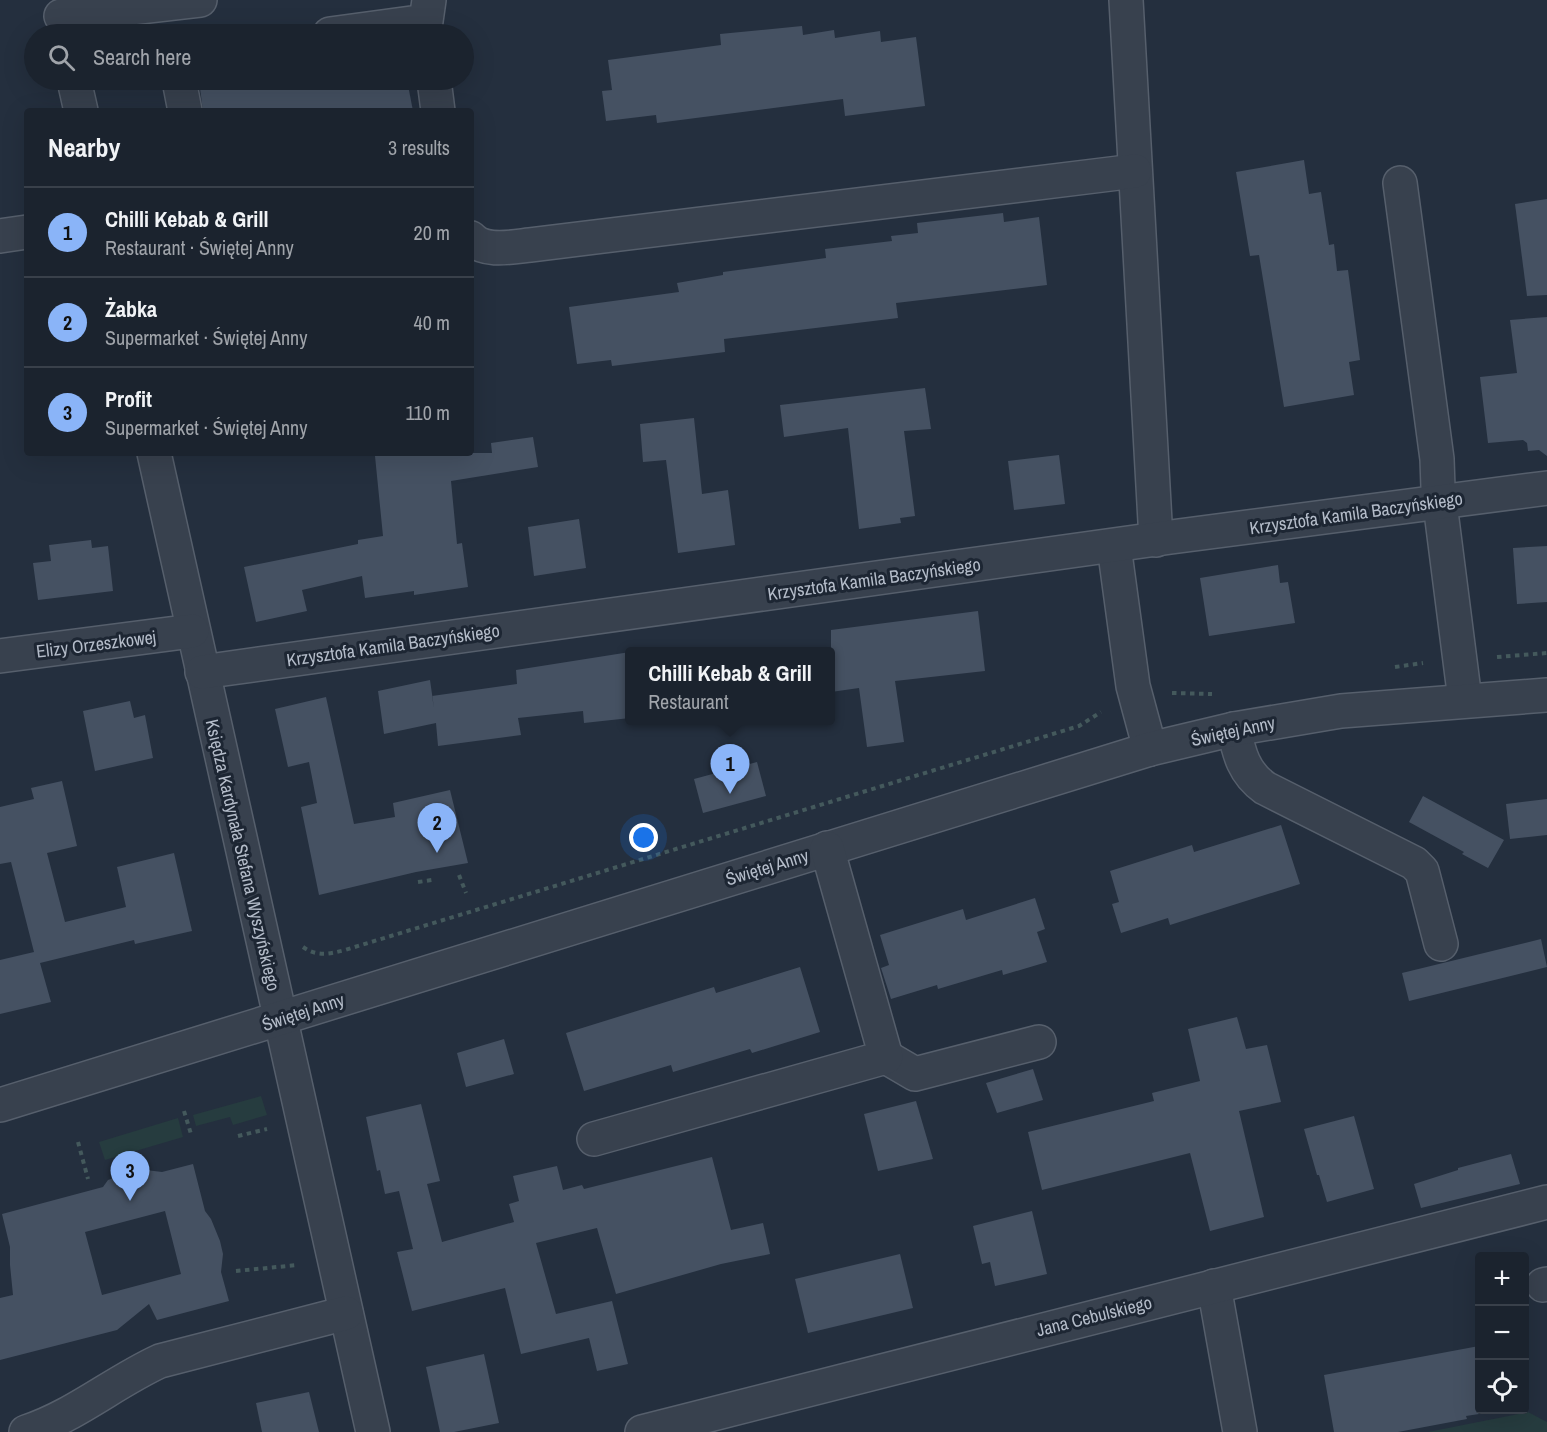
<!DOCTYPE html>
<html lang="en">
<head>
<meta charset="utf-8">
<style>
  body { margin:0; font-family:"Archivo Narrow",sans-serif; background:#282f3a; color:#f1f3f6 }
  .controls { position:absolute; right:18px; bottom:18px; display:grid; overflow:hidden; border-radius:6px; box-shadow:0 6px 24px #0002 }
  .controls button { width:54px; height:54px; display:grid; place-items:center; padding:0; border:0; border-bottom:2px solid #39404a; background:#1b232e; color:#f1f3f6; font:30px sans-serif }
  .you { position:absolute; left:644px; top:838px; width:21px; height:21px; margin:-15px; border:4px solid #fff; border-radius:50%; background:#1a73e8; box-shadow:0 0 0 9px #1a73e833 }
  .badge { display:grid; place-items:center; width:39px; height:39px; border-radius:50%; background:#8ab4f8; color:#111; font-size:20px; font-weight:700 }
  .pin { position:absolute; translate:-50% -50px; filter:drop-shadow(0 2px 3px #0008) }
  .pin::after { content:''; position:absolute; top:32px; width:21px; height:18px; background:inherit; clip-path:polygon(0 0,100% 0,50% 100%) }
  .popup { position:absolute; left:625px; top:647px; width:210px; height:78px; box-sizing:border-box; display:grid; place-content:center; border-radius:6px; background:#1b232e; filter:drop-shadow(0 2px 4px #0005); font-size:20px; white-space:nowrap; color:#a0a4aa }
  .popup b { font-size:22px; color:#f1f3f6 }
  .popup::after { content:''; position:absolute; left:50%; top:100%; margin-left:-12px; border:12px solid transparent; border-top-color:#1b232e }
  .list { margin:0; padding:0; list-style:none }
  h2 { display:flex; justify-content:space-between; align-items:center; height:78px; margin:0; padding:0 24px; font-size:26px }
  h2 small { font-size:20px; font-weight:400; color:#a0a4aa }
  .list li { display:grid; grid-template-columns:39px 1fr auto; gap:18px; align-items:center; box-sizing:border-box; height:90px; padding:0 24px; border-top:2px solid #39404a }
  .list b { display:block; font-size:22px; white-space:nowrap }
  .list p { margin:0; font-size:20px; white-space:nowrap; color:#a0a4aa }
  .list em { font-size:20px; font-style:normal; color:#a0a4aa }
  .icon { flex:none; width:33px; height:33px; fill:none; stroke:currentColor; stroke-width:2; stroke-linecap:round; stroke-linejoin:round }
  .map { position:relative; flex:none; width:1547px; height:1432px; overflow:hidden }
  .search { position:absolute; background:#1b232e; box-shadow:0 6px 24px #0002; left:24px; top:24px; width:450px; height:66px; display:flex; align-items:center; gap:15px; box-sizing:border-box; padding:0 21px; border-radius:33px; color:#a0a4aa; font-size:22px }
  .panel { position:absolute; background:#1b232e; box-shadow:0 6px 24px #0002; left:24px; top:108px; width:450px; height:348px; border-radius:6px }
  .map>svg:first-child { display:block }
</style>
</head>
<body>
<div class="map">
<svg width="1547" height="1432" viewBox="0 0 1547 1432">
  <rect width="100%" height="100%" fill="#242f3e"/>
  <!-- green -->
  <g fill="#263c3f">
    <path d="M261,1096L267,1115L233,1125L230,1117L196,1126L193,1115Z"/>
    <path d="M178,1118L183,1137L105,1160L99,1142Z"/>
    <path d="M1528,1412L1547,1422V1432H1428Z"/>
  </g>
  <!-- building -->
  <g fill="#455162" fill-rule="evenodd">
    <path d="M802,26L803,35L834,30L835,38L880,31L881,42L916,37L925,106L845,116L843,99L657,123L656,115L606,121L602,91L612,90L608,60L721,45L720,34Z"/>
    <path d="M251,80H407L413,111H203L200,88Z"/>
    <path d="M1304,160L1309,194L1321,192L1329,245L1334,244L1337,271L1348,270L1360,360L1349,362L1354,395L1284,407L1259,255L1250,256L1236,172Z"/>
    <path d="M1547,199V295L1527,296L1515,204Z"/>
    <path d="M1003,213L1004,222L1039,217L1047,285L896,303L898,318L724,339L725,352L612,366L611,360L577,364L569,307L679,292L677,283L723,275V272L826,258L825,249L892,241L891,236L918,233L917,223Z"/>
    <path d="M1547,317V456L1539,450L1528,451L1527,443L1523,440L1488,443L1480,377L1517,373L1510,320Z"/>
    <path d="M925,388L931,429L904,431L915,516L900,518L901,523L859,529L848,428L784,437L780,405Z"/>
    <path d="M694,418L702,494L728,490L735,545L678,553L666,460L643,462L640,424Z"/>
    <path d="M533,437L538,467L451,481L457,544L462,543L468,587L414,595V591L365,598L362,576L302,590L307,611L256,622L244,567L358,544V540L383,536L375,456L411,453H492L491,443Z"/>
    <path d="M1059,455L1065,504L1014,510L1008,461Z"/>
    <path d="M579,519L586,568L534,576L528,527Z"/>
    <path d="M91,540L92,548L108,546L113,591L38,600L33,563L51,561L49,545Z"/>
    <path d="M1547,546V602L1517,604L1513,548Z"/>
    <path d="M1278,565L1280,583L1288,582L1295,623L1209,636L1200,578Z"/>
    <path d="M978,611L985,671L895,681L904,742L867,747L859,688L831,692V630Z"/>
    <path d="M630,652V718L584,723L583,711L518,718L521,735L438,746L436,723L384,734L378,691L430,680L434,708L432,696L517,684L516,670Z"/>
    <path d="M326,697L354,824L395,817L393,803L450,790L468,863L416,872L319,895L301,807L317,803L309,762L288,767L275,709Z"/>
    <path d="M130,701L134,718L145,715L153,758L95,771L83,711Z"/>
    <path d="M757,762L766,796L703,813L694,779Z"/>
    <path d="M62,781L77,846L47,853L65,922L126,907L117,867L174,853L192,931L135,944L134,940L40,963L51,1002L0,1014V960L34,952L11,862L0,864V807L34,799L31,788Z"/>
    <path d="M1423,796L1504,840L1488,868L1462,854L1464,852L1409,822Z"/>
    <path d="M1547,799V835L1510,839L1506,804Z"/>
    <path d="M1281,825L1300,884L1170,925L1168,918L1121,933L1112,904L1119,902L1110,871L1192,845L1194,852Z"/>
    <path d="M1035,898L1045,929L1037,932L1047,962L1003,975L1002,970L938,989L937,985L891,999L881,968L889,965L880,935L963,909L966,920Z"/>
    <path d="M1541,939L1547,967L1409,1001L1402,973Z"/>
    <path d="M800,967L820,1032L752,1053L750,1049L673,1072L671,1065L584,1091L566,1033L714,987L716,993Z"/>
    <path d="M1237,1017L1246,1049L1267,1045L1281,1102L1239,1111L1264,1217L1210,1231L1190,1153L1042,1190L1028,1132L1154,1101L1152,1093L1200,1081L1188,1029Z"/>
    <path d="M504,1039L514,1074L466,1087L457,1053Z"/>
    <path d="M1033,1069L1043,1100L997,1113L986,1083Z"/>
    <path d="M916,1101L933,1159L878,1171L864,1114Z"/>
    <path d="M421,1104L440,1181L427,1184L442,1242L514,1222L509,1204L519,1201L513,1176L557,1166L563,1190L582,1185L584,1189L712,1157L731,1230L763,1223L770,1254L721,1264L616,1294L597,1228L536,1243L556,1314L612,1301L628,1364L597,1371L589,1338L521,1354L505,1288L412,1311L397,1252L413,1249L399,1191L385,1194L380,1170L377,1171L366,1117Z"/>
    <path d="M1354,1116L1374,1189L1327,1202L1319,1175H1317L1304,1129Z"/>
    <path d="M1511,1154L1520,1184L1421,1208L1414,1184L1458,1170V1168Z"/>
    <path d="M193,1164L205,1211L211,1219L220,1241L223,1254L221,1272L229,1301L157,1320L149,1304L117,1330L0,1360V1298L13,1295L10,1265V1247L2,1214L103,1187L108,1180L129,1172L146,1170L162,1172ZM165,1211L181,1274L102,1295L85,1232Z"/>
    <path d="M1032,1211L1047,1274L995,1286L990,1262L982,1264L973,1226Z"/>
    <path d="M900,1254L913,1308L808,1333L795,1279Z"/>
    <path d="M1479,1346V1414L1466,1416L1467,1419L1398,1432H1334L1324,1375Z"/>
    <path d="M484,1354L499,1423L454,1432H440L426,1367Z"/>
    <path d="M309,1392L319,1432H262L256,1403Z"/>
  </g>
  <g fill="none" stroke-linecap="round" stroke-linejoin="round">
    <!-- minor casing -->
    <g stroke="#565f6c" stroke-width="36">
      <g id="minor">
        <path d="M1126,0L1156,540"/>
        <path d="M61,16L200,0"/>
        <path d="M330,34L426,21L429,0"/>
        <path d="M74,80L81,111"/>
        <path d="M179,80L185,111"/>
        <path d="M434,80L438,111"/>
        <path d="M1400,183L1437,459L1438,488L1465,700"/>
        <path d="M0,236L27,232"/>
        <path d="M471,238C484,253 512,247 530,245L1135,171"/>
        <path d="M154,453L373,1432"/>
        <path d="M1114,546L1133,686L1150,749"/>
        <path d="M0,656L192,631"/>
        <path d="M202,672L1171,537L1547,488"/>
        <path d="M1234,729C1239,754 1244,773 1265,788L1414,863L1422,871L1441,944"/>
        <path d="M886,1057L915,1074L1039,1042"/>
        <path d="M0,1105L1150,749L1234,729L1341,711L1547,695"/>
        <path d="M594,1139L886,1057L827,848"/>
        <path d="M1543,1285L1547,1284"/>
        <path d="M1214,1286L1240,1432"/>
        <path d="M26,1432C75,1416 114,1382 160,1361L346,1313"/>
        <path d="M642,1432L1547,1202"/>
      </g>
    </g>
    <!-- path -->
    <g stroke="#44595c" stroke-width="4" stroke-dasharray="4.5 4.5" stroke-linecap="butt">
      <path d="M1497,657L1547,653"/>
      <path d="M1395,667L1423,663"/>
      <path d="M1172,693L1212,694"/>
      <path d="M459,875L466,893"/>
      <path d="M418,882L432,880"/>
      <path d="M303,947C317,957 329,954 345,950L1079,726L1101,712"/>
      <path d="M184,1111L191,1134"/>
      <path d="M238,1136L267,1129"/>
      <path d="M78,1142L88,1179"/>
      <path d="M236,1271L298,1265"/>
    </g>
    <!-- minor -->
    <use href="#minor" stroke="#38414e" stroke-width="33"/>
  </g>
  <g text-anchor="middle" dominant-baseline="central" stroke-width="6" stroke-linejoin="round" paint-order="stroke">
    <!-- street labels -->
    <g font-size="18" fill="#b4bcc9" stroke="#1d2633">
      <text transform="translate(1356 513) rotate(-8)">Krzysztofa Kamila Baczyńskiego</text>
      <text transform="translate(874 579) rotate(-8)">Krzysztofa Kamila Baczyńskiego</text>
      <text transform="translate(96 644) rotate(-7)">Elizy Orzeszkowej</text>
      <text transform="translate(393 645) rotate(-8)">Krzysztofa Kamila Baczyńskiego</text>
      <text transform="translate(1233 731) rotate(-12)">Świętej Anny</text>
      <text transform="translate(243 855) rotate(77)">Księdza Kardynała Stefana Wyszyńskiego</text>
      <text transform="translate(767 867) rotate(-17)">Świętej Anny</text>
      <text transform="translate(303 1012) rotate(-18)">Świętej Anny</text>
      <text transform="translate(1094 1316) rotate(-14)">Jana Cebulskiego</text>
    </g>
  </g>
</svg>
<div class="controls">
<button>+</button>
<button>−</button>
<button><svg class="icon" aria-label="locate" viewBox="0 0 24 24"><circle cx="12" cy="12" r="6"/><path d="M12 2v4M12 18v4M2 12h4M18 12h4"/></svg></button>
</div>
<div class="you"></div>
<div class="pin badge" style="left:730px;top:794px">1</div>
<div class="popup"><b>Chilli Kebab &amp; Grill</b>Restaurant</div>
<div class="pin badge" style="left:437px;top:853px">2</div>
<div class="pin badge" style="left:130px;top:1201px">3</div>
<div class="search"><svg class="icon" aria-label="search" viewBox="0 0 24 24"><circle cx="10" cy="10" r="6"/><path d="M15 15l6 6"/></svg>Search here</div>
<section class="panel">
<h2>Nearby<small>3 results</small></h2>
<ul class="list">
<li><span class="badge">1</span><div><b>Chilli Kebab &amp; Grill</b><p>Restaurant · Świętej Anny</p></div><em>20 m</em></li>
<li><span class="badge">2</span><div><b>Żabka</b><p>Supermarket · Świętej Anny</p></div><em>40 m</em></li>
<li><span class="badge">3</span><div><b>Profit</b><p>Supermarket · Świętej Anny</p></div><em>110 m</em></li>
</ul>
</section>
</div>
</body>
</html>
